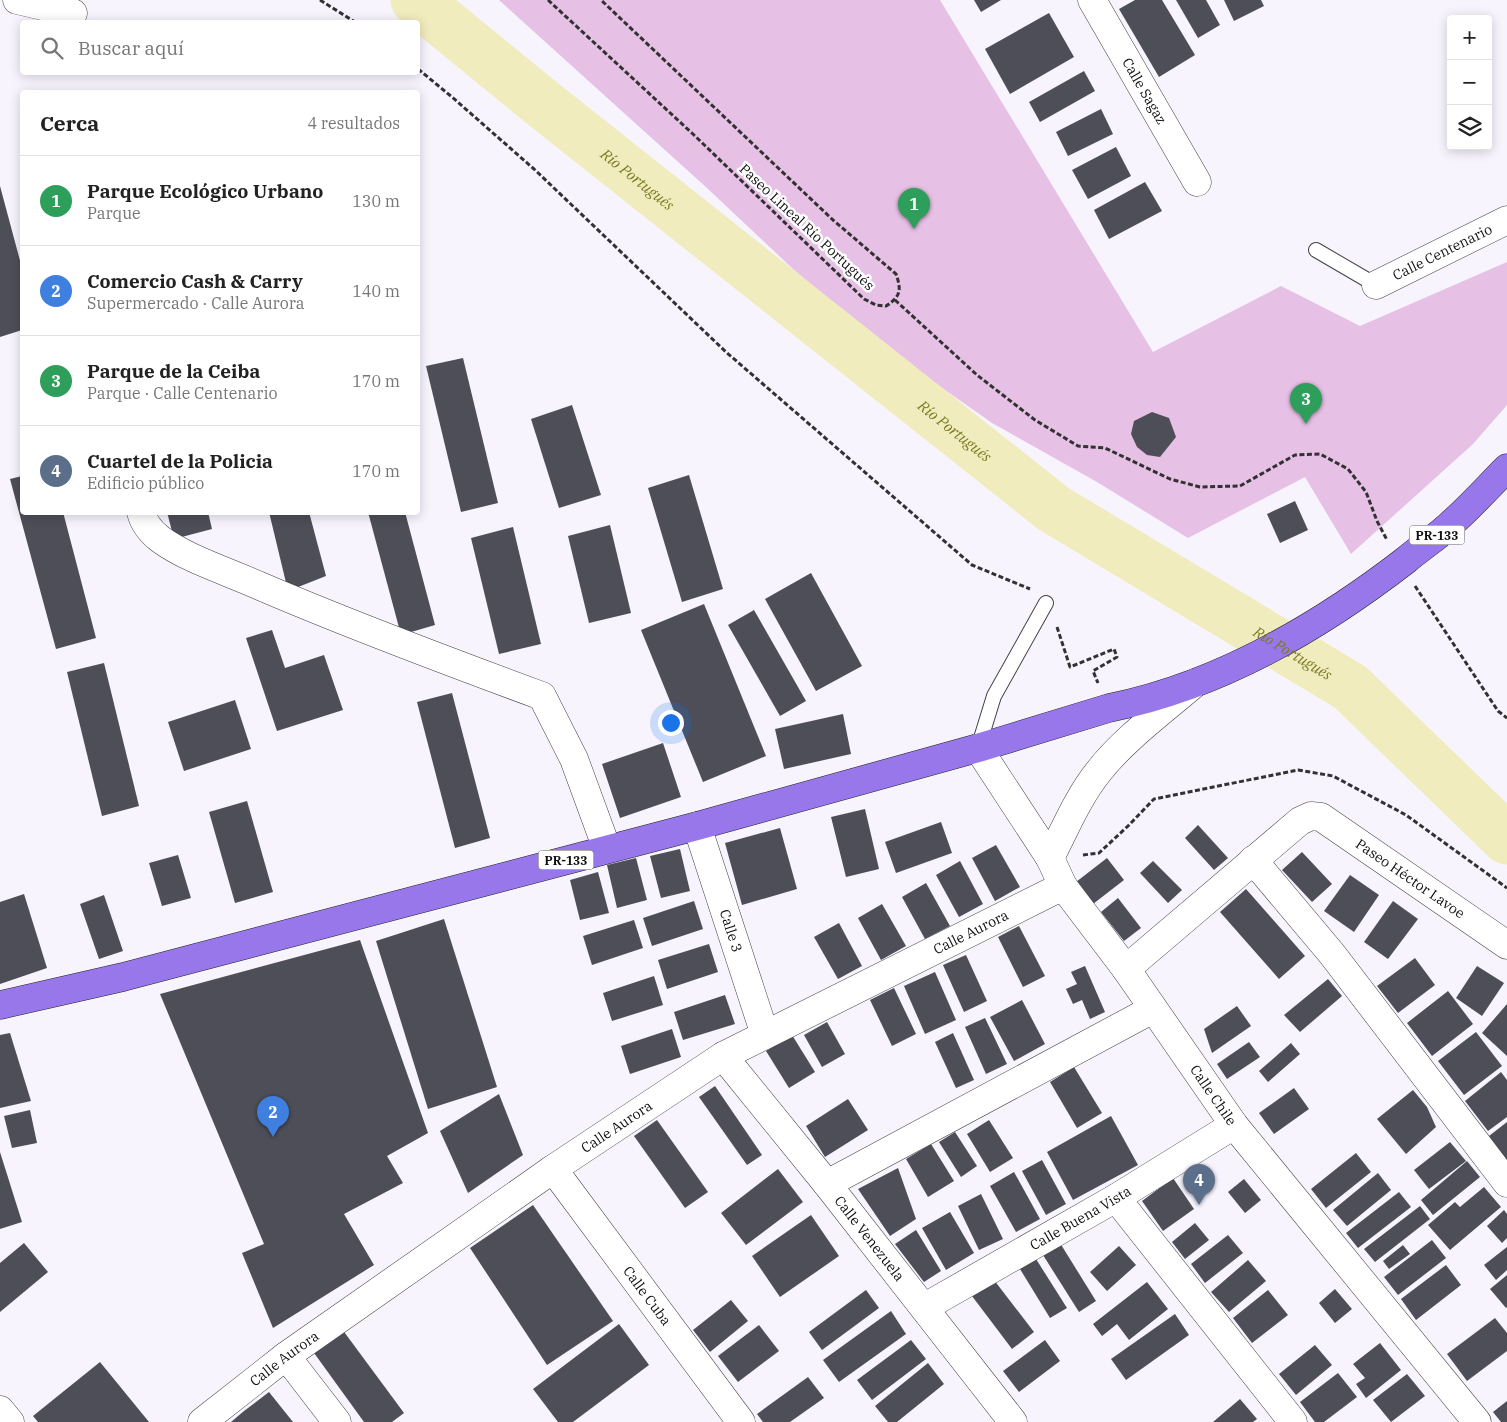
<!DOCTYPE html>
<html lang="es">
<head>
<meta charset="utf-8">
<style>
  body { margin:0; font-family:"IBM Plex Serif",serif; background:#f2f2f2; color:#222 }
  .controls { position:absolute; right:15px; top:15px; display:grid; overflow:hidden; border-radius:5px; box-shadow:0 2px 12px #0003 }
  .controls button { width:45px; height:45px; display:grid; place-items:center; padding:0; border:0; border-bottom:1px solid #e0e0e0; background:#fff; color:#222; font:25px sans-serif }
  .you { position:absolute; left:670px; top:722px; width:18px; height:18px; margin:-12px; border:4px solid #fff; border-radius:50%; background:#1a73e8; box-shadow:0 0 0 8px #1a73e833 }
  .badge { display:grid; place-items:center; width:32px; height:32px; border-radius:50%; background:#3576b3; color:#fff; font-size:16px; font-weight:700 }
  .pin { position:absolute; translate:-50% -41px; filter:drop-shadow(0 1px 2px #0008) }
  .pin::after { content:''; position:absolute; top:26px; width:18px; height:15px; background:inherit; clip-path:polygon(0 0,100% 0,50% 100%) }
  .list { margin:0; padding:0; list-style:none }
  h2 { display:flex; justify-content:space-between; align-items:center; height:65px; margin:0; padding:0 20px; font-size:21px }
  h2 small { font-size:16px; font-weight:400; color:#767676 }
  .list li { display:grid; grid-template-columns:32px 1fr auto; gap:15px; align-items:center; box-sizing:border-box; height:90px; padding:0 20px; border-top:1px solid #e0e0e0 }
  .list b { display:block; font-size:19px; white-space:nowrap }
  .list p { margin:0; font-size:16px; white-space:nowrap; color:#767676 }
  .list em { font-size:16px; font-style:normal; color:#767676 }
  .icon { flex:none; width:28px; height:28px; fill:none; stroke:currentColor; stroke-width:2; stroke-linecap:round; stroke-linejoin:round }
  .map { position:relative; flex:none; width:1507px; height:1422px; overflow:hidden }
  .search { position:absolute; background:#fff; box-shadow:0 2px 12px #0003; left:20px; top:20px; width:400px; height:55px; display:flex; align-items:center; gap:12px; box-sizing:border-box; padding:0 18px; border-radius:5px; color:#767676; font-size:19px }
  .panel { position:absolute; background:#fff; box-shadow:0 2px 12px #0003; left:20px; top:90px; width:400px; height:425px; border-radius:5px }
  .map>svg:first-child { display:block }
</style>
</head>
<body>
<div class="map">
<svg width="1507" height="1422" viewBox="0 0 1507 1422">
  <rect width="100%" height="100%" fill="#f7f4fe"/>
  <!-- green -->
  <path fill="#e6c0e5" d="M499,0H940L1153,352L1281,286L1360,326L1507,262V405L1473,444L1351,554L1305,477L1188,538L1097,482L992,423L884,347L793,269L707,188Z"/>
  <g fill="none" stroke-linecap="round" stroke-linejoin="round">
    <!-- river -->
    <path stroke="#f1ecbd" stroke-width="51" id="s1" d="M416,0L542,103L1054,509L1350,687L1507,839"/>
  </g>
  <!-- building -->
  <g fill="#4d4e58">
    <path d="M974,0H1001L981,12Z"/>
    <path d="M1135,0H1162L1195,55L1159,77L1119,9Z"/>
    <path d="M1176,0H1206L1220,25L1198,38Z"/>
    <path d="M1224,0H1261L1264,6L1234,21Z"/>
    <path d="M1049,13L1074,57L1010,94L985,49Z"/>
    <path d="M1084,71L1095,91L1040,122L1029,102Z"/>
    <path d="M1101,109L1113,134L1068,156L1056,132Z"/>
    <path d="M1116,147L1131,176L1088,199L1072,170Z"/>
    <path d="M1145,182L1162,211L1109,239L1094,210Z"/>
    <path d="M0,186L22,268V330L0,337Z"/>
    <path d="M463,358L498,503L461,512L426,366Z"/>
    <path d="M572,405L601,495L559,508L531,419Z"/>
    <path d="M1152,412L1169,418L1176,437L1160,457L1147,455L1137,447L1131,434L1134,421Z"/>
    <path d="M689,475L723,589L682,602L648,488Z"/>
    <path d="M22,476V512H63L96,638L56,649L10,479Z"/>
    <path d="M1295,501L1308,530L1280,543L1267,514Z"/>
    <path d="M167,512H208L212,529L174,539Z"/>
    <path d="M269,512H309L326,576L288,591Z"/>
    <path d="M368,512H405L435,625L401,635Z"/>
    <path d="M610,525L631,613L589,623L568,536Z"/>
    <path d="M513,527L541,644L499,654L471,538Z"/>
    <path d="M811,573L862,666L816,691L765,599Z"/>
    <path d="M704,604L766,756L703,782L641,630Z"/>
    <path d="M754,610L806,701L780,716L728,625Z"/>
    <path d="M272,630L285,668L324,655L343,710L277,731L246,638Z"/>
    <path d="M104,663L139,806L102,816L67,672Z"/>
    <path d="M452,693L490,838L455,848L417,702Z"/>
    <path d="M235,700L251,749L184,771L168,722Z"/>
    <path d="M843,714L851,754L784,769L775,729Z"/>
    <path d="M663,743L681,797L620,818L602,764Z"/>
    <path d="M247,801L273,892L235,903L209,812Z"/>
    <path d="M865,809L879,869L846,877L831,817Z"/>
    <path d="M941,822L952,853L896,873L885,842Z"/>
    <path d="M1198,825L1228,858L1214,870L1185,838Z"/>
    <path d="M780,828L797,889L742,905L725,843Z"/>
    <path d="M996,845L1020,887L995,901L972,858Z"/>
    <path d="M680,849L690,891L661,898L650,856Z"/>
    <path d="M1302,852L1332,884L1312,902L1282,870Z"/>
    <path d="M178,855L191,898L162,906L149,863Z"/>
    <path d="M636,858L647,900L617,908L607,865Z"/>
    <path d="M1107,858L1124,880L1093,904L1076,882Z"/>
    <path d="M960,861L983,904L959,917L936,875Z"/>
    <path d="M1153,861L1182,890L1168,903L1140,873Z"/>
    <path d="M598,872L609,913L580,920L570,880Z"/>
    <path d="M1350,875L1379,895L1354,932L1324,911Z"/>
    <path d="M926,883L950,926L925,939L902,897Z"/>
    <path d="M1246,889L1305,956L1279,979L1220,912Z"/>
    <path d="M24,894L47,968L0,984V902Z"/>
    <path d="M104,895L123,951L99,959L80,904Z"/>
    <path d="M1118,898L1141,928L1124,941L1101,912Z"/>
    <path d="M694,901L703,929L652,946L643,918Z"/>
    <path d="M1393,901L1418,919L1388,959L1364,942Z"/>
    <path d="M882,904L906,946L881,960L858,918Z"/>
    <path d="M444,919L497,1087L428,1109L376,941Z"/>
    <path d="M634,920L643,948L592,965L583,936Z"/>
    <path d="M839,923L862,966L838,979L814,937Z"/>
    <path d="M1019,926L1045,976L1023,987L998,937Z"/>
    <path d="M360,940L428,1133L387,1156L403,1183L344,1214L374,1265L273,1328L242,1253L264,1244L160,994Z"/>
    <path d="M709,944L718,972L667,989L658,960Z"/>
    <path d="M966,955L987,1001L964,1012L943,965Z"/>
    <path d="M1415,958L1435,985L1398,1013L1377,986Z"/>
    <path d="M1085,966L1105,1012L1090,1019L1082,1000L1073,1004L1066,989L1077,984L1071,972Z"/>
    <path d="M1477,966L1504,983L1482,1016L1456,998Z"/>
    <path d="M935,972L956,1020L925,1034L904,986Z"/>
    <path d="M654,976L663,1005L612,1021L603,993Z"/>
    <path d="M1328,979L1342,996L1300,1032L1284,1015Z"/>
    <path d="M894,988L916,1034L892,1046L870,1000Z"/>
    <path d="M1448,991L1473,1024L1432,1056L1407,1023Z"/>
    <path d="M725,995L735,1024L683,1040L674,1012Z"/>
    <path d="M1022,1000L1045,1044L1014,1061L990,1017Z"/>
    <path d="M1507,1004V1056L1482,1033Z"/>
    <path d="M1237,1006L1251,1026L1212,1053L1204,1029Z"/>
    <path d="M985,1018L1007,1064L986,1074L965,1027Z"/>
    <path d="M827,1022L845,1054L822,1067L804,1035Z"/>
    <path d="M672,1029L681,1057L630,1074L621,1046Z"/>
    <path d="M1476,1032L1502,1066L1464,1095L1438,1061Z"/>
    <path d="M10,1033L31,1101L0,1108V1035Z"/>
    <path d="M953,1033L974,1080L956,1088L935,1042Z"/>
    <path d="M792,1035L815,1072L789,1088L766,1051Z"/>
    <path d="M1249,1042L1260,1057L1227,1079L1217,1064Z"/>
    <path d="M1291,1043L1300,1054L1268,1082L1259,1071Z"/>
    <path d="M1074,1067L1102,1113L1077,1128L1050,1082Z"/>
    <path d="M1501,1072L1507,1080V1117L1488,1131L1465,1101Z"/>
    <path d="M715,1086L762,1155L747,1165L699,1097Z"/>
    <path d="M1294,1088L1309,1109L1274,1134L1259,1113Z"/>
    <path d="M1413,1090L1427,1107L1436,1127L1406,1154L1377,1119Z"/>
    <path d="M499,1094L523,1155L468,1193L440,1131Z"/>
    <path d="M848,1099L868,1130L825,1157L806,1126Z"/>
    <path d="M30,1110L37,1143L12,1148L4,1116Z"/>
    <path d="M1111,1116L1138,1165L1073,1200L1047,1152Z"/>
    <path d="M657,1120L708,1192L685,1208L634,1136Z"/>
    <path d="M989,1120L1013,1158L990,1172L967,1134Z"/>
    <path d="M1507,1122V1161L1489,1136Z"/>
    <path d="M955,1132L977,1166L961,1177L939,1142Z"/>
    <path d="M1450,1142L1466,1161L1429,1189L1414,1170Z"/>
    <path d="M931,1144L954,1181L928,1197L906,1159Z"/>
    <path d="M0,1152L22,1222L0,1229Z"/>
    <path d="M1356,1153L1371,1172L1326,1208L1311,1189Z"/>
    <path d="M1042,1160L1066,1204L1046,1215L1022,1171Z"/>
    <path d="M1467,1161L1480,1177L1433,1215L1421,1200Z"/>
    <path d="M898,1168L916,1219L890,1236L858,1189Z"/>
    <path d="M778,1169L803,1202L746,1245L721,1213Z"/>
    <path d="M1014,1172L1040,1219L1016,1232L990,1186Z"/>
    <path d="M1378,1173L1391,1190L1347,1226L1333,1210Z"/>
    <path d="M1173,1178L1194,1209L1163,1231L1142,1201Z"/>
    <path d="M1244,1179L1261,1200L1245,1213L1228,1192Z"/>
    <path d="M1484,1187L1501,1207L1450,1250L1428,1225L1455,1202L1460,1207Z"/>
    <path d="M1399,1192L1411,1207L1358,1248L1346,1233Z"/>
    <path d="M981,1194L1003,1239L979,1250L958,1206Z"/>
    <path d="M533,1205L613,1321L547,1365L470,1248Z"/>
    <path d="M1420,1206L1430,1219L1375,1262L1364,1249Z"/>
    <path d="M1504,1210L1507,1214V1238L1502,1243L1487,1226Z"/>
    <path d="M950,1212L974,1253L946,1270L922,1228Z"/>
    <path d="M811,1215L839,1256L780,1297L752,1256Z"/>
    <path d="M1195,1223L1209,1240L1185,1259L1172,1242Z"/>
    <path d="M916,1230L941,1271L924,1282L895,1244Z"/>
    <path d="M1228,1235L1243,1253L1205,1283L1191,1264Z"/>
    <path d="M1432,1240L1446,1258L1398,1295L1384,1277Z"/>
    <path d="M24,1243L48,1272L0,1312V1263Z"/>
    <path d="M1060,1243L1096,1301L1079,1312L1043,1255Z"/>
    <path d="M1403,1245L1410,1254L1389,1269L1383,1261Z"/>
    <path d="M1119,1246L1136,1265L1107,1291L1090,1272Z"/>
    <path d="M1507,1247V1270L1496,1280L1484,1265Z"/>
    <path d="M1036,1259L1067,1308L1050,1318L1020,1269Z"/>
    <path d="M1248,1260L1266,1281L1229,1312L1211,1292Z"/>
    <path d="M1446,1265L1461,1285L1416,1320L1401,1299Z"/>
    <path d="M1507,1275V1307L1506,1308L1490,1289Z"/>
    <path d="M994,1280L1034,1332L1012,1349L972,1296Z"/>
    <path d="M1147,1282L1168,1309L1129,1340L1117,1324L1102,1336L1093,1324Z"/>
    <path d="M1335,1289L1352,1309L1335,1323L1319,1303Z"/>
    <path d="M866,1290L879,1308L822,1350L809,1332Z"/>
    <path d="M1268,1290L1288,1315L1252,1343L1233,1318Z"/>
    <path d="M731,1300L748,1321L710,1352L693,1330Z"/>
    <path d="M891,1311L906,1334L839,1382L823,1360Z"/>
    <path d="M1175,1314L1189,1335L1126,1380L1111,1359Z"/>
    <path d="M1495,1318L1507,1333V1351L1467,1381L1447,1354Z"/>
    <path d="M619,1324L649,1365L573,1422H558L533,1389Z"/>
    <path d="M339,1325L404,1413L392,1422H364L309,1346Z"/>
    <path d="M759,1325L779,1351L738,1382L718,1356Z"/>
    <path d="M911,1340L926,1359L872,1400L857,1380Z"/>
    <path d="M1045,1340L1060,1361L1019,1392L1003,1371Z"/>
    <path d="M1380,1343L1401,1370L1366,1398L1356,1384L1365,1378L1353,1364Z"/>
    <path d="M1315,1345L1332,1365L1296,1395L1279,1374Z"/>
    <path d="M100,1362L149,1422H38L33,1416Z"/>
    <path d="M928,1363L944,1384L897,1422H888L875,1406Z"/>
    <path d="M1338,1373L1357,1397L1324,1422H1315L1300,1402Z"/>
    <path d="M1407,1374L1425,1396L1391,1422L1373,1400Z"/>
    <path d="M808,1377L824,1398L790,1422H763L757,1414Z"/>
    <path d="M269,1392L293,1422H231L244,1411Z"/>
    <path d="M1240,1399L1257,1419L1253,1422H1213Z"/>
    <path d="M1507,1401V1422H1501L1493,1412Z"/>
  </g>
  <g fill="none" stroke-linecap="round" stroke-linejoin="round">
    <!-- service casing -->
    <g stroke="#434343" stroke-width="16">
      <g id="service">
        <path d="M1316,250L1376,285"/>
        <path d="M978,748L994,696L1046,603"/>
      </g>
    </g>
    <!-- minor casing -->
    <g stroke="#434343" stroke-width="29">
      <g id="minor">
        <path d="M17,0L73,13"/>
        <path id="s2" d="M1092,0L1197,182"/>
        <path id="s3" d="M1376,285L1507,220"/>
        <path d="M141,512C144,524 151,532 160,539C187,559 229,572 260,586C353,626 447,661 542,696L574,759L607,849"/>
        <path id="s4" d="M978,748L1050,858L1063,886L1126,969L1234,1125L1477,1422"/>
        <path id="s5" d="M697,826L765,1035"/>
        <path d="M1050,858C1065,829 1078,797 1099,771C1124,739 1164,710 1195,683"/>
        <path d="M1253,860L1332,954L1507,1183"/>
        <path id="s6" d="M1126,969L1300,821L1311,816L1321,817L1507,945"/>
        <path id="s7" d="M723,1056L827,1184L1013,1422"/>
        <path id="s8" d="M553,1169L741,1422"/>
        <path d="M827,1184L1153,1009"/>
        <path d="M1116,1198L1293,1422"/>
        <path id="s9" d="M925,1307L1116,1198L1234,1125"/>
        <path d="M286,1356L337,1422"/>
        <path d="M0,1410L10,1422"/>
        <path id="s10" d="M202,1422L286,1356L553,1169L723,1056L1063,886"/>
      </g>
    </g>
    <!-- primary casing -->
    <g stroke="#212121" stroke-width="29">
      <path id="primary" d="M0,1005L123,977L697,826L978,748L1109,708C1219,686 1318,628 1406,560C1421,547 1439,536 1453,522C1472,505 1489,486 1507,468"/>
    </g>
    <!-- path -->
    <g stroke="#323232" stroke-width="3" stroke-dasharray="5 2.5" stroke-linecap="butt">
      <path d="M320,0L355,22"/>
      <path d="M548,0L694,135L864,299L876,305L886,306C900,297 902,291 896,274L833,220L601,0"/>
      <path d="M418,69L452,97L534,169L726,352L972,565L1030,589"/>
      <path d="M895,300L977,375L1035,420L1078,446L1105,448L1170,479L1200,487L1240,486L1295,455L1320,454L1348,469L1366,492L1377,521L1387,540"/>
      <path d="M1415,586L1498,711L1507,718"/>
      <path d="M1057,627L1070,667L1114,649L1117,657L1093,671L1098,683"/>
      <path d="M1083,855L1099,853L1128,826L1154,799L1298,770L1333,776L1406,815L1507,888"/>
    </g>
    <!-- service -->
    <use href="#service" stroke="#fff" stroke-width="14"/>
    <!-- minor -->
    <use href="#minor" stroke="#fff" stroke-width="28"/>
    <!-- primary -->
    <use href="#primary" stroke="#9877eb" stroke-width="28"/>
  </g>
  <g text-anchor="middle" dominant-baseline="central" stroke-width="5" stroke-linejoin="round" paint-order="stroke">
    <!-- shield labels -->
    <g fill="#fff" stroke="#585858" stroke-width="1">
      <rect x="1409.5" y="525.5" width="55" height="19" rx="4"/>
      <rect x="538.5" y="850.5" width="55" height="19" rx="4"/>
    </g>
    <g font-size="12" font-weight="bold" fill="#101010">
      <text x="1437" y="535">PR-133</text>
      <text x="566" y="860">PR-133</text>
    </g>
    <!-- street labels -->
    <g font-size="14" fill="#101010" stroke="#fff">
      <text stroke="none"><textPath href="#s2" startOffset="105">Calle Sagaz</textPath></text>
      <text transform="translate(807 227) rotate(43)">Paseo Lineal Río Portugués</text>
      <text stroke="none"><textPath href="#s3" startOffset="74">Calle Centenario</textPath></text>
      <text stroke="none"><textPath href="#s6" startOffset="359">Paseo Héctor Lavoe</textPath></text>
      <text stroke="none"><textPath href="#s5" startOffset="110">Calle 3</textPath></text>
      <text stroke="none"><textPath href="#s10" startOffset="914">Calle Aurora</textPath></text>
      <text stroke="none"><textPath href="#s4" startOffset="420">Calle Chile</textPath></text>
      <text stroke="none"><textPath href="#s10" startOffset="509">Calle Aurora</textPath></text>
      <text stroke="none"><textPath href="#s9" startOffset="179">Calle Buena Vista</textPath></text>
      <text stroke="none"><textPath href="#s7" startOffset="234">Calle Venezuela</textPath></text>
      <text stroke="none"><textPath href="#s8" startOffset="158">Calle Cuba</textPath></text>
      <text stroke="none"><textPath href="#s10" startOffset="104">Calle Aurora</textPath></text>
    </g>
    <!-- water labels -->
    <g font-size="15" font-style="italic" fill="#7b7920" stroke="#fff">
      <text stroke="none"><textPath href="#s1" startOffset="285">Río Portugués</textPath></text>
      <text stroke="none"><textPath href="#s1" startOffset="690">Río Portugués</textPath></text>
      <text stroke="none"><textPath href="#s1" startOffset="1095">Río Portugués</textPath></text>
    </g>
  </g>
</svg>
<div class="controls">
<button>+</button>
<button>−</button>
<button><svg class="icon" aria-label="layers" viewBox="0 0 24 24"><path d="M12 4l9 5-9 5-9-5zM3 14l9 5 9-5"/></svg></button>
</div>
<div class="you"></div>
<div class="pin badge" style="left:914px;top:229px;background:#2e9e5b">1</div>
<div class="pin badge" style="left:273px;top:1137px;background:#3f7fe0">2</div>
<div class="pin badge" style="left:1306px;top:424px;background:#2e9e5b">3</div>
<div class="pin badge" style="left:1199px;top:1205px;background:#5c6f8a">4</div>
<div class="search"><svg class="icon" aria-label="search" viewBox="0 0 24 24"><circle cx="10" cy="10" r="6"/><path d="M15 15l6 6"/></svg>Buscar aquí</div>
<section class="panel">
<h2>Cerca<small>4 resultados</small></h2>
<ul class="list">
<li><span class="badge" style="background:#2e9e5b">1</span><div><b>Parque Ecológico Urbano</b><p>Parque</p></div><em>130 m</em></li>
<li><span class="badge" style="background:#3f7fe0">2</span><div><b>Comercio Cash &amp; Carry</b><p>Supermercado · Calle Aurora</p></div><em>140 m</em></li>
<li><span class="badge" style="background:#2e9e5b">3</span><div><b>Parque de la Ceiba</b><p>Parque · Calle Centenario</p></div><em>170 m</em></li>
<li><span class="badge" style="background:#5c6f8a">4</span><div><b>Cuartel de la Policia</b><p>Edificio público</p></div><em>170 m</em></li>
</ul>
</section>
</div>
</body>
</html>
